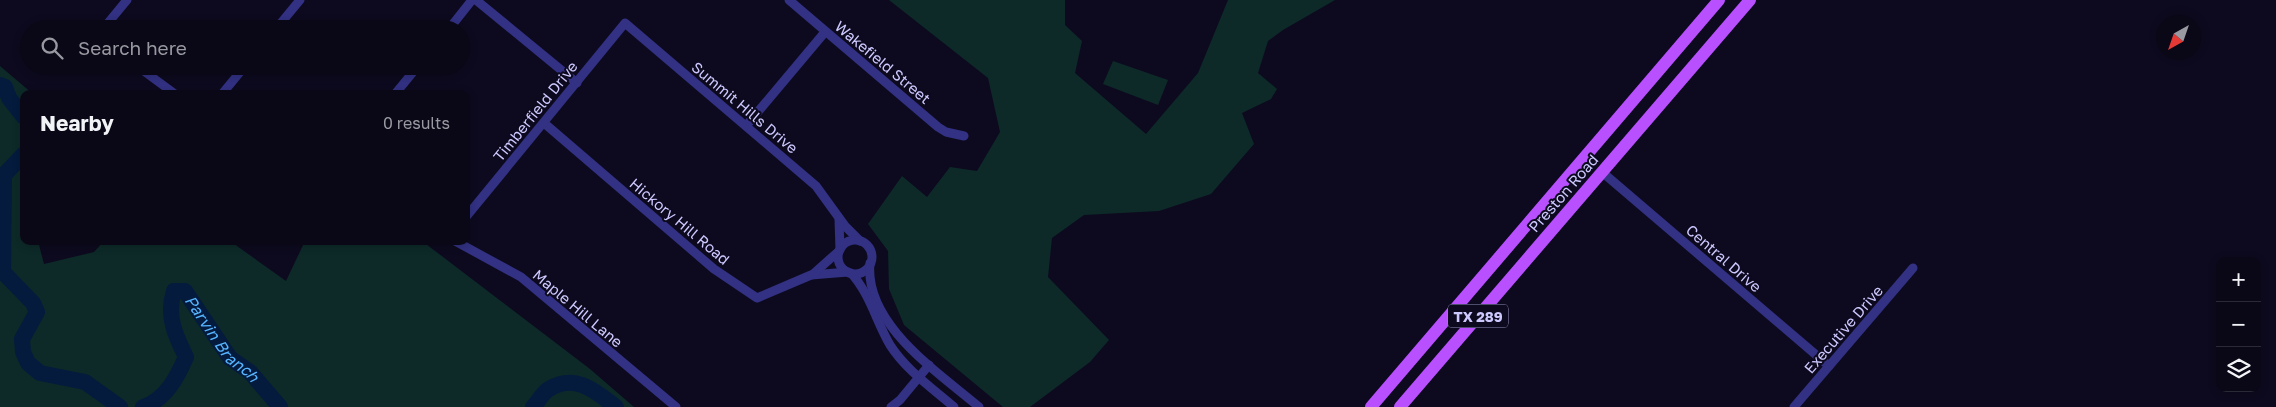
<!DOCTYPE html>
<html lang="en">
<head>
<meta charset="utf-8">
<style>
  body { margin:0; font-family:"Golos Text",sans-serif; background:#131120; color:#f1f3f6 }
  .controls { position:absolute; right:15px; bottom:15px; display:grid; overflow:hidden; border-radius:10px; box-shadow:0 2px 8px #0003 }
  .controls button { width:45px; height:45px; display:grid; place-items:center; padding:0; border:0; border-bottom:1px solid #2a2936; background:#0a0817; color:#f1f3f6; font:25px sans-serif }
  .compass { position:absolute; left:2156px; top:15px; width:45px; height:45px; border-radius:50%; background:#0a0817; box-shadow:0 2px 8px #0003; rotate:220deg }
  .list { margin:0; padding:0; list-style:none }
  h2 { display:flex; justify-content:space-between; align-items:center; height:65px; margin:0; padding:0 20px; font-size:21px }
  h2 small { font-size:16px; font-weight:400; color:#999aa1 }
  .icon { flex:none; width:28px; height:28px; fill:none; stroke:currentColor; stroke-width:2; stroke-linecap:round; stroke-linejoin:round }
  .map { position:relative; flex:none; width:2276px; height:407px; overflow:hidden }
  .search { position:absolute; background:#0a0817; box-shadow:0 2px 8px #0003; left:20px; top:20px; width:450px; height:55px; display:flex; align-items:center; gap:12px; box-sizing:border-box; padding:0 18px; border-radius:28px; color:#999aa1; font-size:19px }
  .panel { position:absolute; background:#0a0817; box-shadow:0 2px 8px #0003; left:20px; top:90px; width:450px; height:155px; border-radius:10px }
  .map>svg:first-child { display:block }
</style>
</head>
<body>
<div class="map">
<svg width="2276" height="407" viewBox="0 0 2276 407">
  <rect width="100%" height="100%" fill="#0d0a1f"/>
  <!-- green -->
  <g fill="#0d2a28">
    <path d="M889,0H1065V25L1082,41L1075,73L1146,134L1198,73L1228,0H1335L1283,30L1268,41L1258,73L1277,89L1271,99L1242,113L1254,144L1211,194L1159,211L1084,215L1052,238L1048,277L1109,340L1090,362L1030,407H1003L904,325L889,289L888,251L868,224L902,176L927,197L950,167L977,171L1000,132L988,78Z"/>
    <path d="M1113,61L1168,80L1158,105L1103,84Z"/>
    <path d="M0,66L33,94H24V241H38L44,264L94,252L104,241H230L286,281L305,241H422L590,369L634,407H0Z"/>
  </g>
  <g fill="none" stroke-linecap="round" stroke-linejoin="round">
    <!-- river -->
    <g stroke="#041b3e" stroke-width="16">
      <path d="M0,85L5,87L9,98L24,117"/>
      <path d="M24,154L4,175L3,272L33,303L37,312L22,339L23,352L28,363L40,373L85,382L120,407"/>
      <path id="s1" d="M143,407C165,400 177,378 186,357C175,335 166,315 174,291H185L230,358L250,372L280,407"/>
      <path d="M533,407C538,402 543,392 549,389C576,373 595,391 616,407"/>
    </g>
    <!-- street -->
    <g stroke="#323183" stroke-width="9">
      <path d="M476,0L577,83"/>
      <path d="M789,0L938,127L946,132L964,136"/>
      <path d="M103,29L127,0"/>
      <path d="M276,29L300,0"/>
      <path d="M449,29L472,0"/>
      <path d="M137,66L175,94"/>
      <path d="M222,94L245,66"/>
      <path d="M395,94L418,66"/>
      <path d="M544,123L714,269L757,298L811,275L848,272"/>
      <path d="M746,126L825,32"/>
      <path d="M1602,172L1829,366"/>
      <path d="M466,217L625,23L816,186L845,226L860,241"/>
      <path d="M839,219L840,250"/>
      <circle cx="855" cy="257" r="17"/>
      <path d="M455,241L521,277L676,407"/>
      <path d="M870,263C864,324 938,372 979,407"/>
      <path d="M851,273C870,294 876,321 890,345C906,370 932,388 954,407"/>
      <path d="M812,275L839,251"/>
      <path d="M891,407L900,400L929,365"/>
      <path d="M1794,407L1913,268"/>
    </g>
    <!-- primary -->
    <g stroke="#b950ff" stroke-width="12">
      <path d="M1371,407L1719,0"/>
      <path d="M1400,407L1750,0"/>
    </g>
  </g>
  <g text-anchor="middle" dominant-baseline="central" stroke-width="4" stroke-linejoin="round" paint-order="stroke">
    <!-- shield labels -->
    <rect fill="#0d0a1f" stroke="#9390bc" stroke-width="1" x="1448" y="304.5" width="60" height="23" rx="4"/>
    <g font-size="14" font-weight="bold" fill="#cdc9ff">
      <text x="1478" y="316">TX 289</text>
    </g>
    <!-- street labels -->
    <g font-size="15" fill="#cdc9ff" stroke="#0d0a1f">
      <text transform="translate(883 62) rotate(40)">Wakefield Street</text>
      <text transform="translate(745 107) rotate(40)">Summit Hills Drive</text>
      <text transform="translate(535 111) rotate(-51)">Timberfield Drive</text>
      <text transform="translate(1563 193) rotate(-49)">Preston Road</text>
      <text transform="translate(680 221) rotate(40)">Hickory Hill Road</text>
      <text transform="translate(1724 258) rotate(41)">Central Drive</text>
      <text transform="translate(578 308) rotate(40)">Maple Hill Lane</text>
      <text transform="translate(1843 329) rotate(-49)">Executive Drive</text>
    </g>
    <!-- water labels -->
    <g font-size="16" font-style="italic" fill="#57b5ff" stroke="#0d0a1f">
      <text stroke="none"><textPath href="#s1" startOffset="209">Parvin Branch</textPath></text>
    </g>
  </g>
</svg>
<div class="controls">
<button>+</button>
<button>−</button>
<button><svg class="icon" aria-label="layers" viewBox="0 0 24 24"><path d="M12 4l9 5-9 5-9-5zM3 14l9 5 9-5"/></svg></button>
</div>
<svg class="compass" viewBox="-18 -18 36 36"><path d="M0-13l5 13h-10z" fill="#e53935"/><path d="M0 13l5-13h-10z" fill="#999aa1"/></svg>
<div class="search"><svg class="icon" aria-label="search" viewBox="0 0 24 24"><circle cx="10" cy="10" r="6"/><path d="M15 15l6 6"/></svg>Search here</div>
<section class="panel">
<h2>Nearby<small>0 results</small></h2>
<ul class="list">
</ul>
</section>
</div>
</body>
</html>
